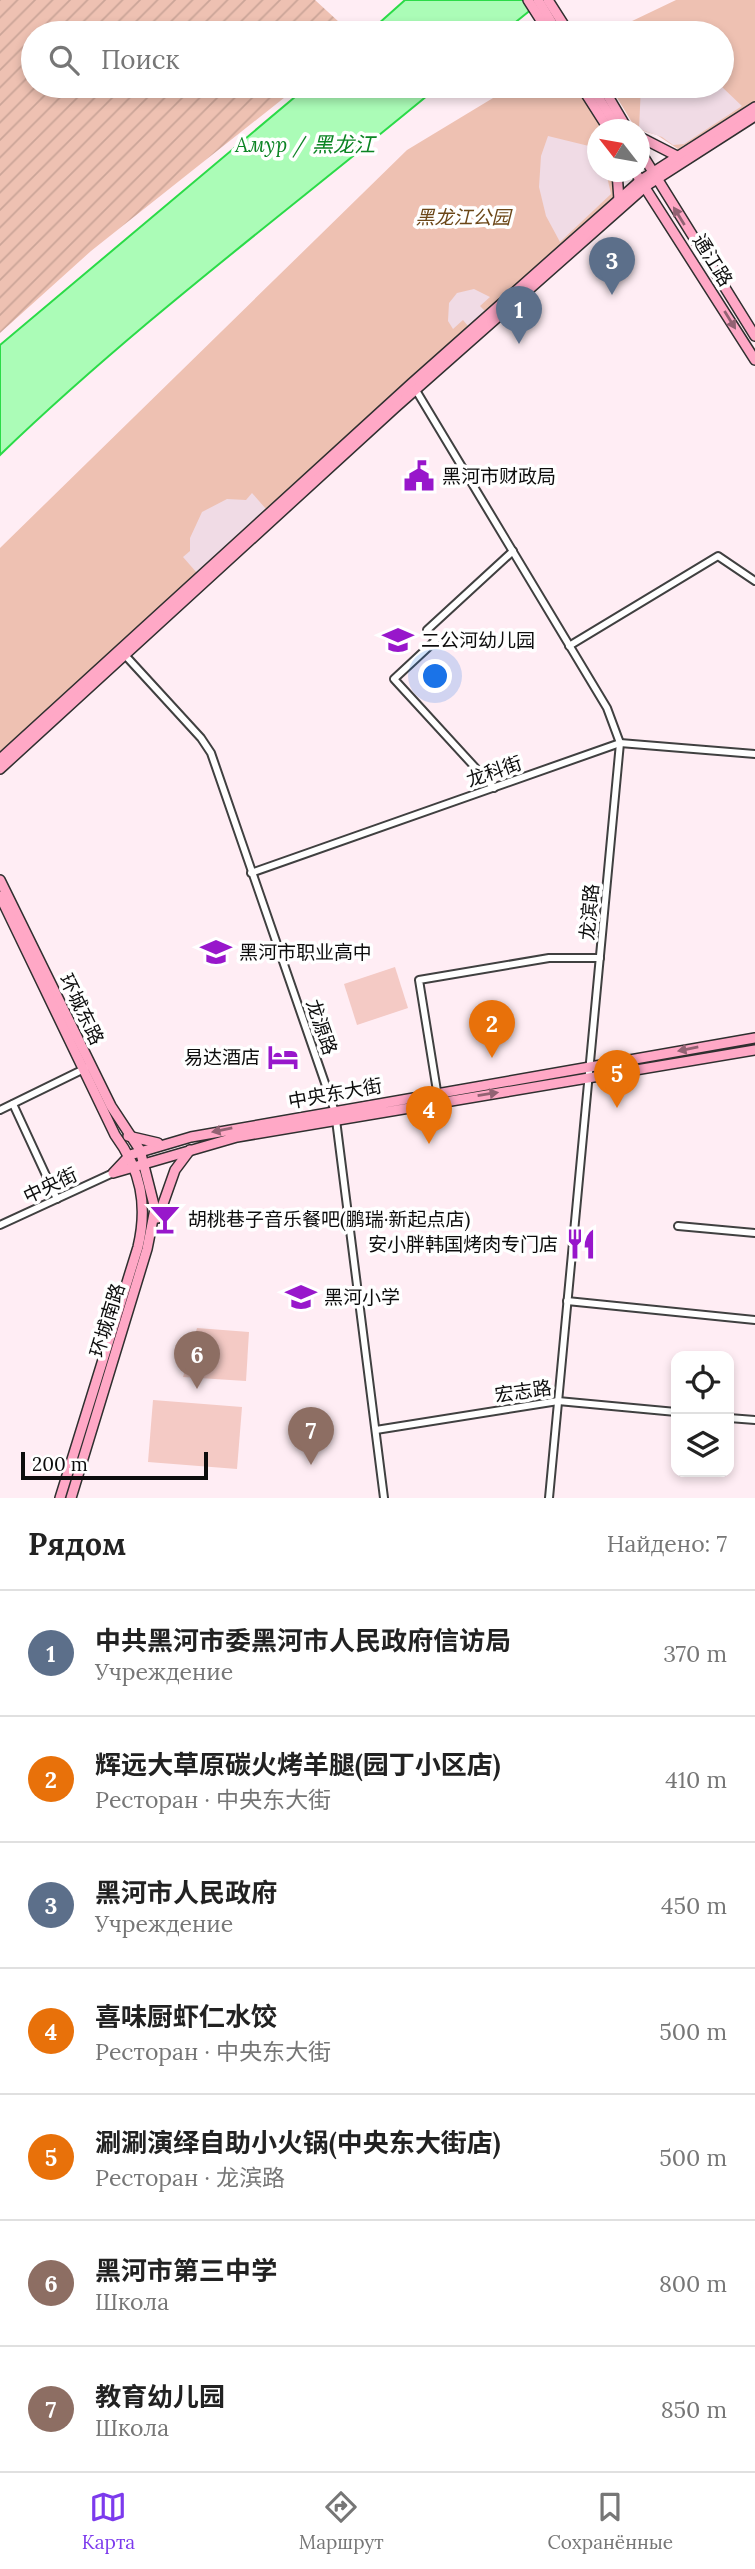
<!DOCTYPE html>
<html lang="ru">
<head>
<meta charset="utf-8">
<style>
  body { margin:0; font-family:Lora,"Noto Sans SC",serif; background:#f2f2f2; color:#222 }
  .controls { position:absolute; right:21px; bottom:21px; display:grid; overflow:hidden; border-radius:14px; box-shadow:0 4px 10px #0003 }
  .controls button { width:63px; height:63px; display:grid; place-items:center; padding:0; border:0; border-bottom:2px solid #e0e0e0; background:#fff; color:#222; font:35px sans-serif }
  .compass { position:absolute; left:587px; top:119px; width:63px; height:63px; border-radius:50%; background:#fff; box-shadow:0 4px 10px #0003; rotate:301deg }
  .scale { position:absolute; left:21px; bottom:18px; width:187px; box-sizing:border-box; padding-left:7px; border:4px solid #0d0d0d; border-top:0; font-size:19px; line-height:24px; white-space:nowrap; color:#0d0d0d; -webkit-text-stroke:5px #fff; paint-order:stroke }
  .you { position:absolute; left:436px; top:677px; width:24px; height:24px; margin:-18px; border:5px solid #fff; border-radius:50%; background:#1a73e8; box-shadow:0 0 0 10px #1a73e833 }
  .badge { display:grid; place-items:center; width:46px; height:46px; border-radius:50%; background:#7c3aed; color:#fff; font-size:23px; font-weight:700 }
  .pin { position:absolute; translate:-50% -58px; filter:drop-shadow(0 2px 4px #0008) }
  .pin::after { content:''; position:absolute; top:37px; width:24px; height:21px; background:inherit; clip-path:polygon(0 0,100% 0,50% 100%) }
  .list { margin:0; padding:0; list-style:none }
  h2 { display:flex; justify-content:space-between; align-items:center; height:91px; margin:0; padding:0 28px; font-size:30px }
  h2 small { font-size:23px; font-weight:400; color:#767676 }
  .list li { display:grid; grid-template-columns:46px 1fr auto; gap:21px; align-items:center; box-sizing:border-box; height:126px; padding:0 28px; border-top:2px solid #e0e0e0 }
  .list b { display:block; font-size:26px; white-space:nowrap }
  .list p { margin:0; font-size:23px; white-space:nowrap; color:#767676 }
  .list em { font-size:23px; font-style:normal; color:#767676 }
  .icon { flex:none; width:38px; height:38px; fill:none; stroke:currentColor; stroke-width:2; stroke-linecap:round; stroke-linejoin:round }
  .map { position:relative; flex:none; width:755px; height:1498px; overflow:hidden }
  .search { position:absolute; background:#fff; box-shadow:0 4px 10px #0003; left:21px; right:21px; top:21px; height:77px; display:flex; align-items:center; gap:18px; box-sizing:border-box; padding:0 24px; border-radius:38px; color:#767676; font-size:26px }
  .sheet { height:973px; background:#fff }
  nav { display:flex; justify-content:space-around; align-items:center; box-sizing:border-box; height:98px; border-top:2px solid #e0e0e0; background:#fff; font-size:19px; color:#767676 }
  nav a { display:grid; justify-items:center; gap:4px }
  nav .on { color:#7c3aed }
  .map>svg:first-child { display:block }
</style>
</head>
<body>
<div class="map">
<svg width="755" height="1498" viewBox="0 0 755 1498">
  <defs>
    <pattern id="garden-furrows" width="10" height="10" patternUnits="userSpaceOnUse" patternTransform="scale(1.75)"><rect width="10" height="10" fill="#eec1b2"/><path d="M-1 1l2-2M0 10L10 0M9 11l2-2" fill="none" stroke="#cba598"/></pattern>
  </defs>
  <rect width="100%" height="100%" fill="#ffedf4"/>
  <!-- park -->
  <g fill="#eec1b2">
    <path d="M676,0H755V101L678,149L657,135L636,129L610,86H722V33H607Z"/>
    <path d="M513,86H579L605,129L598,130V172H610L616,190L613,200L406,382L0,752V548L407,150Z"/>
  </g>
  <!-- garden -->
  <path fill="url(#garden-furrows)" d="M0,0H315L351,33H33V86H299L91,251L0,333Z"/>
  <!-- pitch -->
  <g fill="#f4cac5">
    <path d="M395,967L408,1008L357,1025L344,984Z"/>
    <path d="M197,1328L249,1332L246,1381L183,1377Z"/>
    <path d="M153,1400L242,1407L237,1469L148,1462Z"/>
  </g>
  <!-- plaza -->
  <g fill="#f0dbe5">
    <path d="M641,86H721L742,106L684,144L673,145L662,137L639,129Z"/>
    <path d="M548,136L597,148L598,172H606L611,194L560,242L546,216L539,187L541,156Z"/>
    <path d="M474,289L490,297L480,306L485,311L468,326L463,320L453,329L448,321L449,303L457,293Z"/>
    <path d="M252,493L266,509L197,573L183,557L190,551V538L202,512L227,499L246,500Z"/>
  </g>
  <!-- water -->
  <g fill="#abfcb7" stroke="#2bdb48" stroke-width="2">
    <path d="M405,0H543L502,33H368Z"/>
    <path d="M308,86H439C292,208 138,322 0,455V345Z"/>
  </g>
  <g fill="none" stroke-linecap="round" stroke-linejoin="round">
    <!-- street casing -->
    <g stroke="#404040" stroke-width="10">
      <g id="street">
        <path d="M414,387L607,708L620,743L549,1498"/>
        <path d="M569,646L718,556L755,581"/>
        <path d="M124,654L201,738L211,753L335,1112L384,1498"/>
        <path d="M494,788L394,679L436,640L427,630L513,551"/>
        <path d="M251,873L620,743L755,754"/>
        <path d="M437,1091L419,980L549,958H600"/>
        <path d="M13,1104L57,1199"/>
        <path d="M0,1110L86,1068"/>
        <path d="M0,1225L113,1173"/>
        <path d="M678,1226L755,1233"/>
        <path d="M567,1301L755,1320"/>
        <path d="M729,1418L755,1420"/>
        <path d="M376,1430L558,1401L676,1412"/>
      </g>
    </g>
    <!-- secondary casing -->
    <g stroke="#2f2f2f" stroke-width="12">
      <g id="secondary">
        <path d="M528,0L549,33"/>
        <path d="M538,0L558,33"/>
        <path d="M548,0L569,33"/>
        <path d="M581,86L609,130"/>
        <path d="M591,86L619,130"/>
        <path d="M602,86L628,130"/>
        <path d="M640,137L677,156"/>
        <path d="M640,151L755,336"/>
        <path d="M617,172L619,200"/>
        <path d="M635,172L755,360"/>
        <path d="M0,759L412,383L641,180L755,107"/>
        <path d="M0,769L396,407L646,186L755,116"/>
        <path d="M0,880L111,1106L140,1150L155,1209L147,1249L71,1498"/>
        <path d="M0,896L115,1135C141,1170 148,1205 138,1247L60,1498"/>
        <path d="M755,1038L191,1137L130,1155L113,1173L237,1137L755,1050"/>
        <path d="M128,1136L158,1143"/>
        <path d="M158,1218L175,1170L190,1150"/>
      </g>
    </g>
    <!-- street -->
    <use href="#street" stroke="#fff" stroke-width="6"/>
    <!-- secondary -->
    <use href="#secondary" stroke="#ffa8c6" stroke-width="9"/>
  </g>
  <!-- one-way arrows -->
  <defs><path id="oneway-solid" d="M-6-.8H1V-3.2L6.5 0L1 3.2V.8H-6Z" transform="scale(1.75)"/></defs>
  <g fill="#926273">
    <use href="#oneway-solid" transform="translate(679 216) rotate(-122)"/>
    <use href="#oneway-solid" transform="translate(730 320) rotate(58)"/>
    <use href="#oneway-solid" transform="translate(688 1049) rotate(169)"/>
    <use href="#oneway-solid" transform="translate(488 1094) rotate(-9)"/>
    <use href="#oneway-solid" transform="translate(222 1130) rotate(169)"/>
  </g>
  <!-- icons -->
  <defs>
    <g id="civic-bare" transform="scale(2.415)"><path d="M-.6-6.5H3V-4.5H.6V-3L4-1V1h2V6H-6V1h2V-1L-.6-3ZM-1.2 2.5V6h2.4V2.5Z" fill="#9817cb" stroke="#fff" stroke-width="2.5" paint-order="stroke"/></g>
    <g id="school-bare" transform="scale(2.415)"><path d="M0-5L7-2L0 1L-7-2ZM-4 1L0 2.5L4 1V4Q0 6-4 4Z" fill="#9817cb" stroke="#fff" stroke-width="2.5" paint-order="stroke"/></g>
    <g id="hotel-bare" transform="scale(2.415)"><path d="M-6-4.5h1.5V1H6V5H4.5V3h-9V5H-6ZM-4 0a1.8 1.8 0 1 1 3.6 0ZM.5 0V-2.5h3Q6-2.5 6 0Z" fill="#9817cb" stroke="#fff" stroke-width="2.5" paint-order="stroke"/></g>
    <g id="bar-bare" transform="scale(2.415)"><path d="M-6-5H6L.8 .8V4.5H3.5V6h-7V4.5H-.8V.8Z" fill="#9817cb" stroke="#fff" stroke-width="2.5" paint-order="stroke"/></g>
    <g id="restaurant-bare" transform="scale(2.415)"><path d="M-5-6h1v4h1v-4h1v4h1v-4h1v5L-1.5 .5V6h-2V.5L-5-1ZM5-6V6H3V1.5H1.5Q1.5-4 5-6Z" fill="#9817cb" stroke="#fff" stroke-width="2.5" paint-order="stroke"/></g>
  </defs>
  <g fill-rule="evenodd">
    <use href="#civic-bare" x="419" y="476"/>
    <use href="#school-bare" x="398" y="640"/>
    <use href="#school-bare" x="216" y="952"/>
    <use href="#hotel-bare" x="283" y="1057"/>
    <use href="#bar-bare" x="165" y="1219"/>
    <use href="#restaurant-bare" x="581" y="1244"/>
    <use href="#school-bare" x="301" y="1297"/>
  </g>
  <g text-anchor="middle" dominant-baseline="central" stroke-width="7" stroke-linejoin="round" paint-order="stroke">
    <!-- park labels -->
    <g font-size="19" font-style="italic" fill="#6b4617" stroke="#fff">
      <text x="463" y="217">黑龙江公园</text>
    </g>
    <!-- street labels -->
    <g font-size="19" fill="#0d0d0d" stroke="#fff">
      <text transform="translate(713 260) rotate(58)">通江路</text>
      <text transform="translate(494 771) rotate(-19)">龙科街</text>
      <text transform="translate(589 912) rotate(-85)">龙滨路</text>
      <text transform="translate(82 1009) rotate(64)">环城东路</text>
      <text transform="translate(322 1027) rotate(71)">龙源路</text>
      <text transform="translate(335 1093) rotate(-10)">中央东大街</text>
      <text transform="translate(50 1185) rotate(-25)">中央街</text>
      <text transform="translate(107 1320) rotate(-73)">环城南路</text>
      <text transform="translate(523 1391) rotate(-8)">宏志路</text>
    </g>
    <!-- poi labels -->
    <g font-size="19" fill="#0d0d0d" stroke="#fff" text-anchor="start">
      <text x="442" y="476">黑河市财政局</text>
      <text x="421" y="640">二公河幼儿园</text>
      <text x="239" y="952">黑河市职业高中</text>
      <text x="260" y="1057" text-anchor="end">易达酒店</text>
      <text x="188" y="1219">胡桃巷子音乐餐吧(鹏瑞·新起点店)</text>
      <text x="558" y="1244" text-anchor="end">安小胖韩国烤肉专门店</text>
      <text x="324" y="1297">黑河小学</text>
    </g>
    <!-- water labels -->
    <g font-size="21" font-style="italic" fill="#0c8424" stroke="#fff">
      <text x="305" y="144">Амур / 黑龙江</text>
    </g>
  </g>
</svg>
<div class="controls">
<button><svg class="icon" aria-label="locate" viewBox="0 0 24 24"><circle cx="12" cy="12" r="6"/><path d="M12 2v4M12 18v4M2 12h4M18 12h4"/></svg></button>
<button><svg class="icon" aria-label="layers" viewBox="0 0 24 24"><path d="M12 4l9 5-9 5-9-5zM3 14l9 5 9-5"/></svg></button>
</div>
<svg class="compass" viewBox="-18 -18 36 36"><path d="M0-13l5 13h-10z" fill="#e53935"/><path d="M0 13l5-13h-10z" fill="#767676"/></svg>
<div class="scale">200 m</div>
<div class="you"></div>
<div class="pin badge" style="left:519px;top:344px;background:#5c6f8a">1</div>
<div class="pin badge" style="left:492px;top:1058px;background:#e8710a">2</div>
<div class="pin badge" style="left:612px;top:295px;background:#5c6f8a">3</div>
<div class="pin badge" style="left:429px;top:1144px;background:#e8710a">4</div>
<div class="pin badge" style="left:617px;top:1108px;background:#e8710a">5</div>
<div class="pin badge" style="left:197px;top:1389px;background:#8d6e63">6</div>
<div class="pin badge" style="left:311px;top:1465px;background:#8d6e63">7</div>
<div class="search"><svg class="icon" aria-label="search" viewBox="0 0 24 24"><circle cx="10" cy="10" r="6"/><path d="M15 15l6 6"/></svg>Поиск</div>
</div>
<section class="sheet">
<h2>Рядом<small>Найдено: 7</small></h2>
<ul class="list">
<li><span class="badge" style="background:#5c6f8a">1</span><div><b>中共黑河市委黑河市人民政府信访局</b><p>Учреждение</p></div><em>370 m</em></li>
<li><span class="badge" style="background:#e8710a">2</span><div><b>辉远大草原碳火烤羊腿(园丁小区店)</b><p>Ресторан · 中央东大街</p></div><em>410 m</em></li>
<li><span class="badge" style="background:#5c6f8a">3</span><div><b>黑河市人民政府</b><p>Учреждение</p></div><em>450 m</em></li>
<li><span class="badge" style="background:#e8710a">4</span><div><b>喜味厨虾仁水饺</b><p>Ресторан · 中央东大街</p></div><em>500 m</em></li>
<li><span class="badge" style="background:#e8710a">5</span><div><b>涮涮演绎自助小火锅(中央东大街店)</b><p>Ресторан · 龙滨路</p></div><em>500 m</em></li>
<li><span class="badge" style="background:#8d6e63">6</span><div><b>黑河市第三中学</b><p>Школа</p></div><em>800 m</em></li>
<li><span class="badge" style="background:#8d6e63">7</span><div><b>教育幼儿园</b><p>Школа</p></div><em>850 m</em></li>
</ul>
</section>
<nav>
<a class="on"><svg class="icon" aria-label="map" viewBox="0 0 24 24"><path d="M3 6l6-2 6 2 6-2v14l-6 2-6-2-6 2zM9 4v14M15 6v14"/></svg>Карта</a>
<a><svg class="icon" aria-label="directions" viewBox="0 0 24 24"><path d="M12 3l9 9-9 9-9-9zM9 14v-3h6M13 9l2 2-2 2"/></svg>Маршрут</a>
<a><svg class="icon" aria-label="saved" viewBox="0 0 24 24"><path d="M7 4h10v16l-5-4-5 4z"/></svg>Сохранённые</a>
</nav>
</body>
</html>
